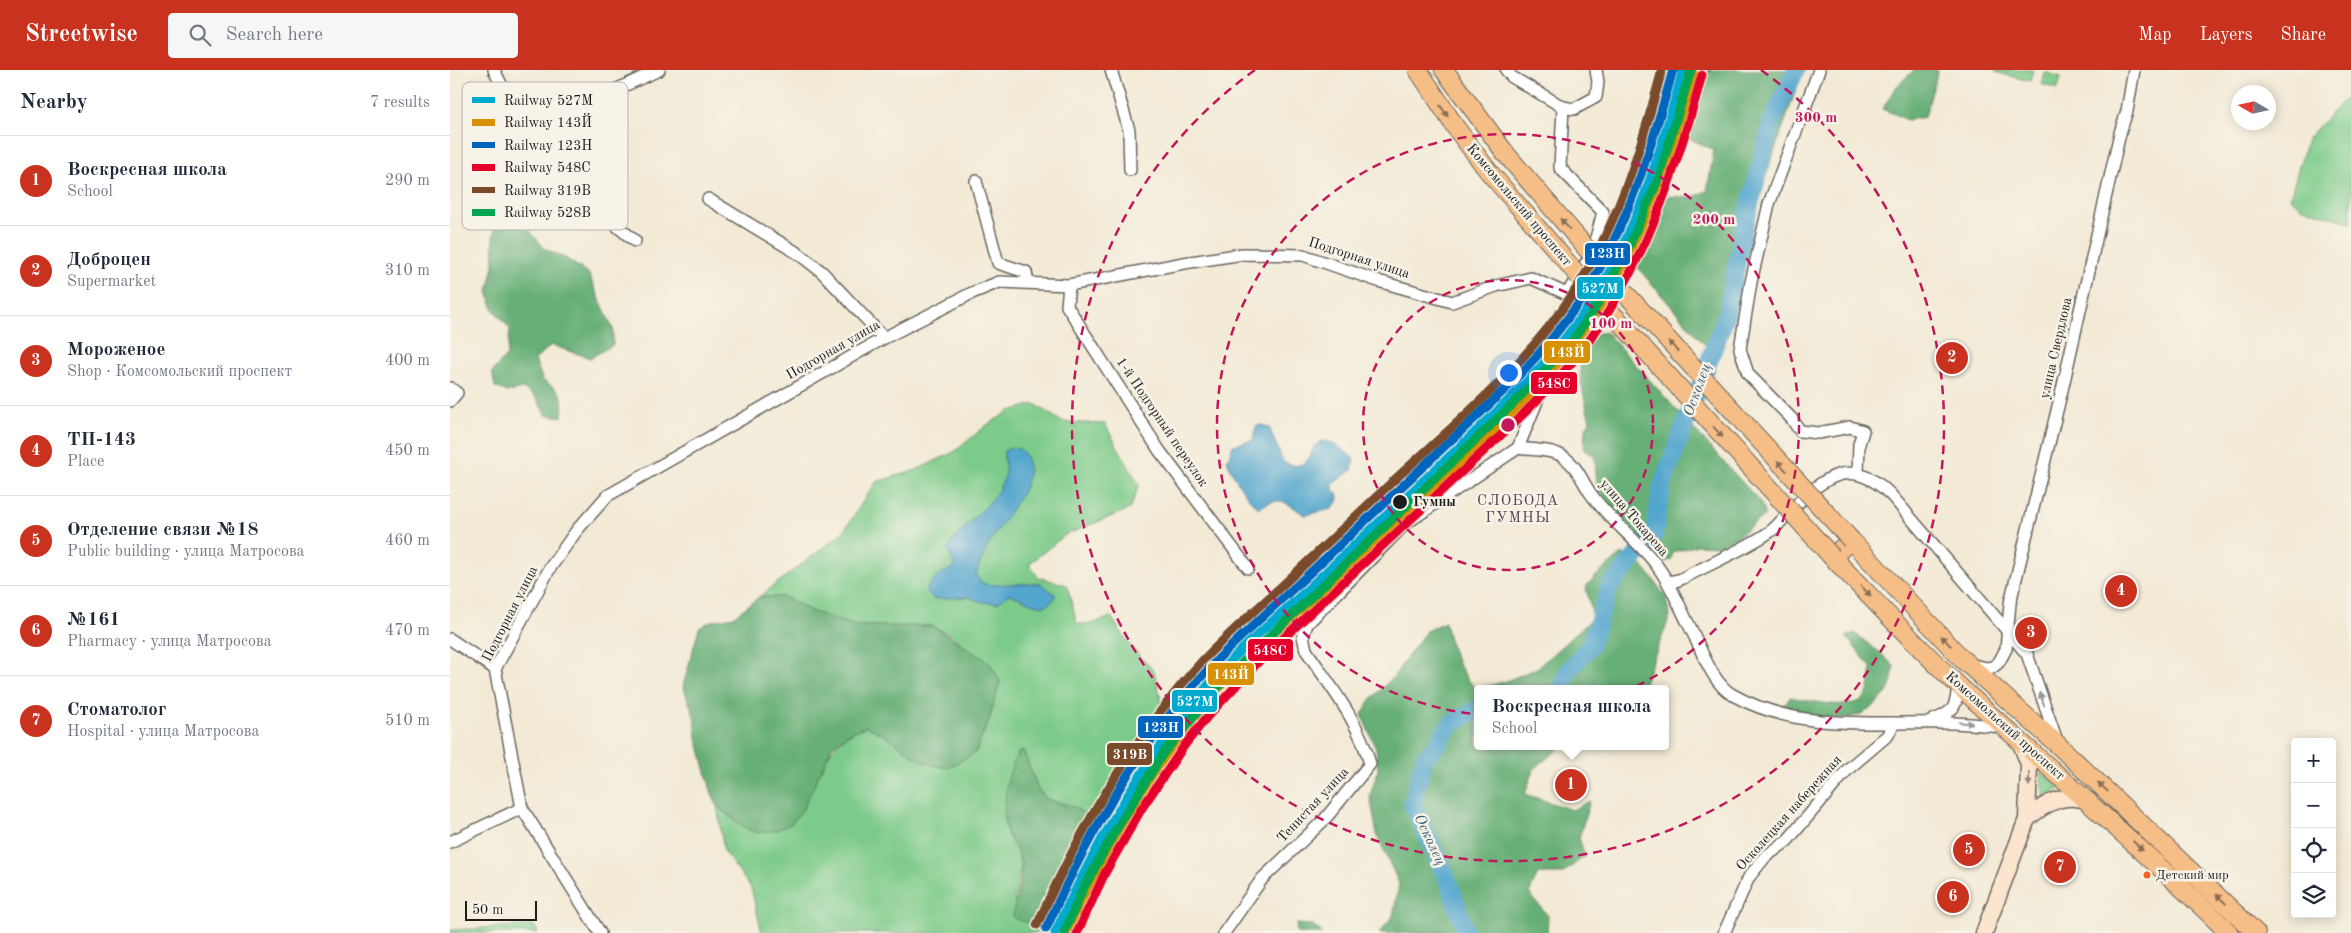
<!DOCTYPE html>
<html lang="en">
<head>
<meta charset="utf-8">
<style>
  body { margin:0; font-family:"Old Standard TT",serif; background:#f6f6f7; color:#1f2937 }
  .controls { position:absolute; right:15px; bottom:15px; display:grid; overflow:hidden; border-radius:5px; box-shadow:0 2px 12px #0003 }
  .controls button { width:45px; height:45px; display:grid; place-items:center; padding:0; border:0; border-bottom:1px solid #e0e1e3; background:#fff; color:#1f2937; font:25px sans-serif }
  .compass { position:absolute; left:1781px; top:15px; width:45px; height:45px; border-radius:50%; background:#fff; box-shadow:0 2px 12px #0003; rotate:279deg }
  .scale { position:absolute; left:15px; bottom:12px; width:72px; box-sizing:border-box; padding-left:5px; border:2px solid #1c1c1c; border-top:0; font-size:14px; line-height:18px; white-space:nowrap; color:#1c1c1c; -webkit-text-stroke:4px #f7f3e8; paint-order:stroke }
  .you { position:absolute; left:1058px; top:302px; width:18px; height:18px; margin:-12px; border:4px solid #fff; border-radius:50%; background:#1a73e8; box-shadow:0 0 0 8px #1a73e833 }
  .badge { display:grid; place-items:center; width:32px; height:32px; border-radius:50%; background:#c8321e; color:#fff; font-size:16px; font-weight:700 }
  .pin { position:absolute; translate:-50% -50%; border:2px solid #fff; box-shadow:0 1px 5px #0006 }
  .popup { position:absolute; left:1024px; top:615px; width:195px; height:65px; box-sizing:border-box; display:grid; place-content:center; border-radius:5px; background:#fff; filter:drop-shadow(0 1px 4px #0005); font-size:16px; white-space:nowrap; color:#747a83 }
  .popup b { font-size:19px; color:#1f2937 }
  .popup::after { content:''; position:absolute; left:50%; top:100%; margin-left:-10px; border:10px solid transparent; border-top-color:#fff }
  .list { margin:0; padding:0; list-style:none }
  h2 { display:flex; justify-content:space-between; align-items:center; height:65px; margin:0; padding:0 20px; font-size:21px }
  h2 small { font-size:16px; font-weight:400; color:#747a83 }
  .list li { display:grid; grid-template-columns:32px 1fr auto; gap:15px; align-items:center; box-sizing:border-box; height:90px; padding:0 20px; border-top:1px solid #e0e1e3 }
  .list b { display:block; font-size:19px; white-space:nowrap }
  .list p { margin:0; font-size:16px; white-space:nowrap; color:#747a83 }
  .list em { font-size:16px; font-style:normal; color:#747a83 }
  .icon { flex:none; width:28px; height:28px; fill:none; stroke:currentColor; stroke-width:2; stroke-linecap:round; stroke-linejoin:round }
  .map { position:relative; flex:none; width:1901px; height:863px; overflow:hidden }
  header { display:flex; align-items:center; gap:30px; box-sizing:border-box; height:70px; padding:0 25px; background:#c8321e; color:#fff }
  header strong { font-size:24px }
  nav { display:flex; gap:28px; margin-inline-start:auto; font-size:18px }
  .search { width:350px; height:45px; background:#f6f6f7; display:flex; align-items:center; gap:12px; box-sizing:border-box; padding:0 18px; border-radius:5px; color:#747a83; font-size:19px }
  main { display:flex }
  aside { flex:1; background:#fff }
  .map>svg:first-child { display:block }
</style>
</head>
<body>
<header>
<strong>Streetwise</strong>
<div class="search"><svg class="icon" aria-label="search" viewBox="0 0 24 24"><circle cx="10" cy="10" r="6"/><path d="M15 15l6 6"/></svg>Search here</div>
<nav><a>Map</a><a>Layers</a><a>Share</a></nav>
</header>
<main>
<aside>
<h2>Nearby<small>7 results</small></h2>
<ul class="list">
<li><span class="badge">1</span><div><b>Воскресная школа</b><p>School</p></div><em>290 m</em></li>
<li><span class="badge">2</span><div><b>Доброцен</b><p>Supermarket</p></div><em>310 m</em></li>
<li><span class="badge">3</span><div><b>Мороженое</b><p>Shop · Комсомольский проспект</p></div><em>400 m</em></li>
<li><span class="badge">4</span><div><b>ТП-143</b><p>Place</p></div><em>450 m</em></li>
<li><span class="badge">5</span><div><b>Отделение связи №18</b><p>Public building · улица Матросова</p></div><em>460 m</em></li>
<li><span class="badge">6</span><div><b>№161</b><p>Pharmacy · улица Матросова</p></div><em>470 m</em></li>
<li><span class="badge">7</span><div><b>Стоматолог</b><p>Hospital · улица Матросова</p></div><em>510 m</em></li>
</ul>
</aside>
<div class="map">
<svg width="1901" height="863" viewBox="0 0 1901 863">
  <rect width="100%" height="100%" fill="#f7f3e8"/>
  <filter id="ink" filterUnits="userSpaceOnUse"><feTurbulence type="fractalNoise" baseFrequency=".02" numOctaves="2"/><feDisplacementMap in="SourceGraphic" scale="10" xChannelSelector="R" yChannelSelector="G"/><feConvolveMatrix kernelMatrix="1 2 1 2 8 2 1 2 1" color-interpolation-filters="sRGB"/></filter>
  <filter id="wash" filterUnits="userSpaceOnUse"><feTurbulence type="fractalNoise" baseFrequency=".0096" numOctaves="4" result="noise"/><feDisplacementMap in="SourceGraphic" scale="20" xChannelSelector="R" yChannelSelector="G"/><feGaussianBlur stdDeviation="1.12" result="paint"/><feColorMatrix in="noise" values="0 0 0 0 0 0 0 0 0 0 0 0 0 0 0 0 0 1.4 0 .05"/><feComposite in="paint" operator="in"/></filter>
  <g filter="url(#wash)">
    <rect width="100%" height="100%" fill="#f3ead5"/>
    <!-- green -->
    <g fill="#7dcb8a" stroke="#4c7453">
      <path d="M1546,0H1583L1580,11L1545,2Z"/>
      <path d="M1594,2L1611,7L1608,19L1591,14Z"/>
      <path d="M1901,22V153L1851,137L1840,128L1857,69Z"/>
      <path d="M585,334L612,352L655,354L689,415L680,439L615,465L579,494L588,507L617,515L627,554H642L661,547L680,575L704,601L712,633L635,754L636,745L624,737L597,729L588,719L573,680L568,683L556,759L567,780L571,796L564,831L587,853L595,851L592,863H312L301,818L274,782L267,736L287,753L353,739C367,705 379,668 416,656L441,669L465,687L525,683L539,650L550,611L517,578L500,565L483,556H406L361,541L335,527H309L393,462L426,412L466,400L504,382L537,355L560,341Z"/>
      <path d="M1590,702L1613,718L1593,726Z"/>
      <path d="M84,855L88,863H0V860Z"/>
    </g>
    <!-- forest -->
    <g fill="#66af76" stroke="#416649">
      <path d="M1246,0H1353L1297,159L1281,250L1263,284L1179,188L1212,129L1219,126L1241,128L1257,121L1264,80L1236,67L1229,58Z"/>
      <path d="M1464,0H1488L1475,47L1458,50L1432,39L1447,16Z"/>
      <path d="M60,137L95,179L115,188L138,203L163,259V275L140,288L101,275L85,290L93,311C113,322 114,324 112,347L96,345L85,327L74,319L57,322L45,317L42,302L57,285L60,259L43,239L38,221L44,195L43,168L49,139Z"/>
      <path d="M1156,262L1310,432L1315,445L1285,468L1267,476L1248,475L1223,482L1221,490L1214,492L1170,448L1147,418L1145,386L1134,380L1135,360L1140,351C1135,331 1118,275 1145,264C1148,263 1153,263 1156,262Z"/>
      <path d="M1171,484L1185,488L1201,506L1215,526L1220,546L1192,619H1027V676H1112L1084,699L1075,724L1122,740L1140,731L1129,768L1135,786L1112,804H1088L1079,823L1098,846L1097,863H929L943,846L949,814L927,765L920,726L928,699L926,679L912,645L921,629L944,606L976,561L995,552C1000,578 1008,599 1026,619L1057,611L1087,598L1143,548L1136,517C1146,503 1160,496 1171,484Z"/>
      <path d="M309,527H335L361,541L406,556H483L539,592L550,611L539,650L525,683L498,698L481,695L465,687L441,669L416,656L396,665L382,677L353,739L342,753L327,760L309,763L297,759L267,736L261,721L247,668L245,649L233,616L249,558L261,551L283,547Z"/>
      <path d="M1404,563L1429,582L1444,596C1443,603 1442,612 1439,619C1437,624 1432,628 1429,631C1406,658 1364,648 1334,637L1340,627C1357,630 1403,642 1415,627C1421,619 1420,607 1421,597L1396,567Z"/>
      <path d="M573,680L588,719L596,729L624,737L636,745L635,754L599,845L595,851C584,853 573,854 563,847C564,830 573,810 571,794C569,780 559,771 556,759C551,742 557,689 573,680Z"/>
      <path d="M847,854L863,855L872,863H846Z"/>
    </g>
    <!-- water -->
    <g fill="#52a6ce" stroke="#376175">
      <path d="M811,355L819,357L833,392C877,411 847,339 904,389L902,400L883,414V419L887,423L889,430L882,439L855,445C843,438 832,425 816,434C814,435 812,437 809,438C795,428 784,407 777,391L783,375L803,370L806,356Z"/>
      <path d="M561,378L570,379C594,402 562,437 549,458C539,472 532,488 526,504L530,511L537,515L590,513L606,525C596,547 577,529 559,524L548,533L531,532L519,527L484,529L476,521C482,507 491,503 504,498L503,490L497,480C511,454 541,440 553,411C558,402 553,391 554,381Z"/>
    </g>
    <g fill="none" stroke-linecap="round" stroke-linejoin="round">
      <!-- river -->
      <g stroke="#52a6ce" stroke-width="18">
        <path d="M1110,619L1119,600L1140,576L1160,516L1204,465L1212,416L1277,243L1295,153L1322,51L1346,0"/>
        <path d="M1016,863L999,813L962,733L975,687L985,677L1000,655L1027,639"/>
      </g>
    </g>
  </g>
  <g filter="url(#ink)">
    <g fill="none" stroke-linecap="round" stroke-linejoin="round">
      <!-- minor casing -->
      <g stroke="#67645d" stroke-width="14">
        <g id="minor">
          <path d="M44,0L99,110L137,131L185,171"/>
          <path d="M661,0L679,60L680,100"/>
          <path d="M1369,0L1319,134L1301,212L1290,279L1298,304L1341,348L1350,361L1368,363L1400,357L1413,361L1409,374L1408,403"/>
          <path d="M61,33H67L97,51L209,0"/>
          <path d="M1113,37L1124,39L1146,27L1148,12L1146,0"/>
          <path d="M526,111L548,193L576,202L578,212"/>
          <path d="M258,129L349,184L372,202L434,268"/>
          <path d="M619,215L617,236L709,380L798,498"/>
          <path d="M0,318L7,323L0,331"/>
          <path d="M1068,378L1096,309L1151,247L1198,158L1252,0"/>
          <path d="M1218,512L1229,510C1259,494 1294,480 1321,461C1329,455 1335,446 1342,439C1376,405 1402,386 1441,425L1577,584L1607,671"/>
          <path d="M0,569L45,599"/>
          <path d="M1519,594L1537,598L1543,597L1549,592L1556,579L1560,533L1613,316L1670,63L1677,41L1684,0"/>
          <path d="M1483,650C1505,642 1506,637 1508,615"/>
          <path d="M0,772L72,738"/>
          <path d="M150,863L72,738L45,599L100,498L127,460L157,426L434,268L522,223L549,212L619,215L734,193L793,184L853,185L928,211L1002,232L1046,216L1081,208L1117,224L1142,183L1153,142L1110,98L1113,37L1062,7L1056,0"/>
          <path d="M774,863L812,809L875,749L920,694C909,651 880,616 856,580L853,566L857,554L955,454L1068,378C1080,380 1101,379 1112,386C1128,396 1131,410 1141,424C1157,447 1182,466 1200,487C1217,506 1227,531 1238,553C1250,575 1261,613 1283,625C1367,672 1464,642 1554,658"/>
          <path d="M1274,863L1299,807L1315,787L1337,771L1398,699L1438,665L1443,655"/>
        </g>
      </g>
      <!-- secondary casing -->
      <g stroke="#67645d" stroke-width="19">
        <g id="secondary">
          <path d="M1577,749C1595,733 1615,722 1639,731"/>
          <path d="M1534,863L1577,749L1579,694L1570,671"/>
        </g>
      </g>
      <!-- primary casing -->
      <g stroke="#67645d" stroke-width="20">
        <g id="primary">
          <path d="M968,0L1006,58L1039,102"/>
          <path d="M994,0L1056,84"/>
          <path d="M1779,863C1692,777 1599,699 1510,617C1465,575 1424,530 1382,487L1401,470L1512,589L1608,675L1806,863"/>
        </g>
      </g>
      <!-- minor -->
      <use href="#minor" stroke="#fff" stroke-width="11"/>
      <!-- secondary -->
      <use href="#secondary" stroke="#fbe5cf" stroke-width="16"/>
      <!-- primary -->
      <use href="#primary" stroke="#f6be87" stroke-width="18"/>
      <!-- primary-bridge casing -->
      <g stroke="#67645d" stroke-width="20" stroke-linecap="butt">
        <g id="primary-bridge">
          <path d="M1056,84L1166,213L1401,470"/>
          <path d="M1039,102L1140,219L1382,487"/>
        </g>
      </g>
      <!-- primary-bridge -->
      <use href="#primary-bridge" stroke="#f6be87" stroke-width="18"/>
      <!-- rail-1 casing -->
      <g stroke="#f7f3e8" stroke-width="12">
        <path id="rail-1" d="M605,863C647,770 698,682 767,605C792,577 822,552 850,526C902,478 953,429 1005,381C1053,336 1101,292 1138,237C1186,166 1211,81 1233,0"/>
      </g>
      <!-- rail-2 casing -->
      <g stroke="#f7f3e8" stroke-width="12">
        <path id="rail-2" d="M616,863C657,772 707,685 775,611C799,584 827,561 854,536C894,499 933,462 973,425C1035,367 1103,311 1148,239C1194,167 1220,85 1243,3"/>
      </g>
      <!-- rail-3 casing -->
      <g stroke="#f7f3e8" stroke-width="12">
        <path id="rail-3" d="M596,859C639,762 693,667 767,590C793,564 820,540 847,515C897,468 947,421 997,374C1045,330 1093,286 1130,231C1176,162 1201,79 1223,0"/>
      </g>
      <!-- rail-4 casing -->
      <g stroke="#f7f3e8" stroke-width="12">
        <path id="rail-4" d="M627,863L655,803L692,738L734,676L757,647L811,589L1064,353C1089,329 1114,304 1136,275C1195,195 1226,100 1252,5"/>
      </g>
      <!-- rail-5 casing -->
      <g stroke="#f7f3e8" stroke-width="12">
        <path id="rail-5" d="M587,855C630,759 682,668 753,590C779,563 808,538 836,512C871,479 907,445 942,412C1005,354 1074,297 1122,225C1167,158 1191,78 1212,0"/>
      </g>
      <!-- rail-6 casing -->
      <g stroke="#f7f3e8" stroke-width="12">
        <path id="rail-6" d="M614,863L632,821L664,763L714,682L773,611L1064,333L1122,271L1144,240L1180,174L1207,112L1241,0"/>
      </g>
      <!-- rail-1 -->
      <use href="#rail-1" stroke="#00a9ce" stroke-width="9"/>
      <!-- rail-2 -->
      <use href="#rail-2" stroke="#d69104" stroke-width="9"/>
      <!-- rail-3 -->
      <use href="#rail-3" stroke="#0065bd" stroke-width="9"/>
      <!-- rail-4 -->
      <use href="#rail-4" stroke="#e4002b" stroke-width="9"/>
      <!-- rail-5 -->
      <use href="#rail-5" stroke="#7a4b2a" stroke-width="9"/>
      <!-- rail-6 -->
      <use href="#rail-6" stroke="#00a651" stroke-width="9"/>
    </g>
    <!-- one-way arrows -->
    <defs><path id="oneway-solid" d="M-6-.8H1V-3.2L6.5 0L1 3.2V.8H-6Z" transform="scale(1.25)"/></defs>
    <g fill="#896d52">
      <use href="#oneway-solid" transform="translate(994 41) rotate(56)"/>
      <use href="#oneway-solid" transform="translate(1115 154) rotate(-131)"/>
      <use href="#oneway-solid" transform="translate(1223 276) rotate(-132)"/>
      <use href="#oneway-solid" transform="translate(1268 362) rotate(48)"/>
      <use href="#oneway-solid" transform="translate(1332 396) rotate(-132)"/>
      <use href="#oneway-solid" transform="translate(1416 521) rotate(46)"/>
      <use href="#oneway-solid" transform="translate(1496 571) rotate(-134)"/>
      <use href="#oneway-solid" transform="translate(1653 717) rotate(-137)"/>
      <use href="#oneway-solid" transform="translate(1688 776) rotate(43)"/>
      <use href="#oneway-solid" transform="translate(1771 829) rotate(-136)"/>
    </g>
    <g fill="#999">
      <use href="#oneway-solid" transform="translate(1592 629) rotate(-109)"/>
      <use href="#oneway-solid" transform="translate(1516 653) rotate(5)"/>
    </g>
    <use fill="#978b7e" href="#oneway-solid" transform="translate(1579 709) rotate(90)"/>
  </g>
  <!-- distance rings -->
  <g fill="none" stroke="#c2185b" stroke-width="2.5" stroke-dasharray="9 6">
    <circle cx="1058" cy="355" r="145"/>
    <circle cx="1058" cy="355" r="291"/>
    <path d="M1311 0A436 436 0 1 1 805 0"/>
  </g>
  <!-- markers -->
  <circle fill="#1c1c1c" stroke="#f7f3e8" stroke-width="2" cx="950" cy="432" r="8"/>
  <circle fill="#f26522" stroke="#f7f3e8" stroke-width="2" cx="1697" cy="805" r="4.5"/>
  <g text-anchor="middle" dominant-baseline="central" stroke-width="5" stroke-linejoin="round" paint-order="stroke">
    <!-- bus labels -->
    <g font-size="13" fill="#1c1c1c" stroke="#f7f3e8" text-anchor="start">
      <text x="1706" y="805">Детский мир</text>
    </g>
    <!-- street labels -->
    <g font-size="14" fill="#1c1c1c" stroke="#f7f3e8">
      <text transform="translate(1069 135) rotate(50)">Комсомольский проспект</text>
      <text transform="translate(909 188) rotate(18)">Подгорная улица</text>
      <text transform="translate(1606 278) rotate(-77)">улица Свердлова</text>
      <text transform="translate(383 280) rotate(-30)">Подгорная улица</text>
      <text transform="translate(712 352) rotate(56)">1-й Подгорный переулок</text>
      <text transform="translate(1184 448) rotate(49)">улица Токарева</text>
      <text transform="translate(60 544) rotate(-63)">Подгорная улица</text>
      <text transform="translate(1555 656) rotate(42)">Комсомольский проспект</text>
      <text transform="translate(863 735) rotate(-47)">Тенистая улица</text>
      <text transform="translate(1339 743) rotate(-48)">Осколецкая набережная</text>
    </g>
    <!-- stop labels -->
    <g font-size="14" font-weight="bold" fill="#1c1c1c" stroke="#f7f3e8" text-anchor="start">
      <text x="963" y="432">Гумны</text>
    </g>
    <!-- water labels -->
    <g font-size="15" font-style="italic" fill="#345a6c" stroke="#f7f3e8">
      <text transform="translate(1248 320) rotate(-70)">Осколец</text>
      <text transform="translate(979 770) rotate(65)">Осколец</text>
    </g>
    <!-- neighbourhood labels -->
    <g font-size="15" letter-spacing="1" fill="#594553" stroke="#f7f3e8">
      <text x="1068" y="431">СЛОБОДА<tspan x="1068" dy="17">ГУМНЫ</tspan></text>
    </g>
  </g>
  <!-- legend -->
  <rect x="12" y="12" width="166" height="148" rx="8" fill="#f7f3e8" stroke="#b5b2ab" stroke-width="1"/>
  <rect x="22" y="27" width="23" height="6" fill="#00a9ce"/>
  <rect x="22" y="49" width="23" height="7" fill="#d69104"/>
  <rect x="22" y="72" width="23" height="6" fill="#0065bd"/>
  <rect x="22" y="94" width="23" height="7" fill="#e4002b"/>
  <rect x="22" y="117" width="23" height="6" fill="#7a4b2a"/>
  <rect x="22" y="139" width="23" height="7" fill="#00a651"/>
  <g font-size="14" fill="#1c1c1c">
    <text x="54" y="35">Railway 527М</text>
    <text x="54" y="57">Railway 143Й</text>
    <text x="54" y="80">Railway 123Н</text>
    <text x="54" y="102">Railway 548С</text>
    <text x="54" y="125">Railway 319В</text>
    <text x="54" y="147">Railway 528В</text>
  </g>
  <circle cx="1058" cy="355" r="8" fill="#c2185b" stroke="#f7f3e8" stroke-width="2.5"/>
  <g font-size="15" text-anchor="middle" font-weight="bold" fill="#c2185b" stroke="#f7f3e8" stroke-width="5" stroke-linejoin="round" paint-order="stroke">
    <text x="1366" y="52">300 m</text>
    <text x="1264" y="154">200 m</text>
    <text x="1161" y="258">100 m</text>
  </g>
  <g stroke="#f7f3e8" stroke-width="2">
    <rect x="1134" y="172" width="47" height="24" rx="5" fill="#0065bd"/>
    <rect x="1126" y="206" width="48" height="24" rx="5" fill="#00a9ce"/>
    <rect x="1093" y="270" width="48" height="24" rx="5" fill="#d69104"/>
    <rect x="1080" y="301" width="48" height="24" rx="5" fill="#e4002b"/>
    <rect x="797" y="568" width="47" height="24" rx="5" fill="#e4002b"/>
    <rect x="757" y="592" width="48" height="24" rx="5" fill="#d69104"/>
    <rect x="721" y="619" width="47" height="24" rx="5" fill="#00a9ce"/>
    <rect x="687" y="645" width="47" height="24" rx="5" fill="#0065bd"/>
    <rect x="656" y="672" width="47" height="24" rx="5" fill="#7a4b2a"/>
  </g>
  <g font-size="14" text-anchor="middle" font-weight="bold" fill="#fff">
    <text x="1157" y="188">123Н</text>
    <text x="1150" y="223">527М</text>
    <text x="1117" y="287">143Й</text>
    <text x="1104" y="318">548С</text>
    <text x="820" y="585">548С</text>
    <text x="781" y="609">143Й</text>
    <text x="745" y="636">527М</text>
    <text x="711" y="662">123Н</text>
    <text x="680" y="689">319В</text>
  </g>
</svg>
<div class="controls">
<button>+</button>
<button>−</button>
<button><svg class="icon" aria-label="locate" viewBox="0 0 24 24"><circle cx="12" cy="12" r="6"/><path d="M12 2v4M12 18v4M2 12h4M18 12h4"/></svg></button>
<button><svg class="icon" aria-label="layers" viewBox="0 0 24 24"><path d="M12 4l9 5-9 5-9-5zM3 14l9 5 9-5"/></svg></button>
</div>
<svg class="compass" viewBox="-18 -18 36 36"><path d="M0-13l5 13h-10z" fill="#e53935"/><path d="M0 13l5-13h-10z" fill="#747a83"/></svg>
<div class="scale">50 m</div>
<div class="you"></div>
<div class="pin badge" style="left:1121px;top:715px">1</div>
<div class="popup"><b>Воскресная школа</b>School</div>
<div class="pin badge" style="left:1502px;top:288px">2</div>
<div class="pin badge" style="left:1581px;top:563px">3</div>
<div class="pin badge" style="left:1671px;top:521px">4</div>
<div class="pin badge" style="left:1519px;top:780px">5</div>
<div class="pin badge" style="left:1503px;top:827px">6</div>
<div class="pin badge" style="left:1610px;top:797px">7</div>
</div>
</main>
</body>
</html>
